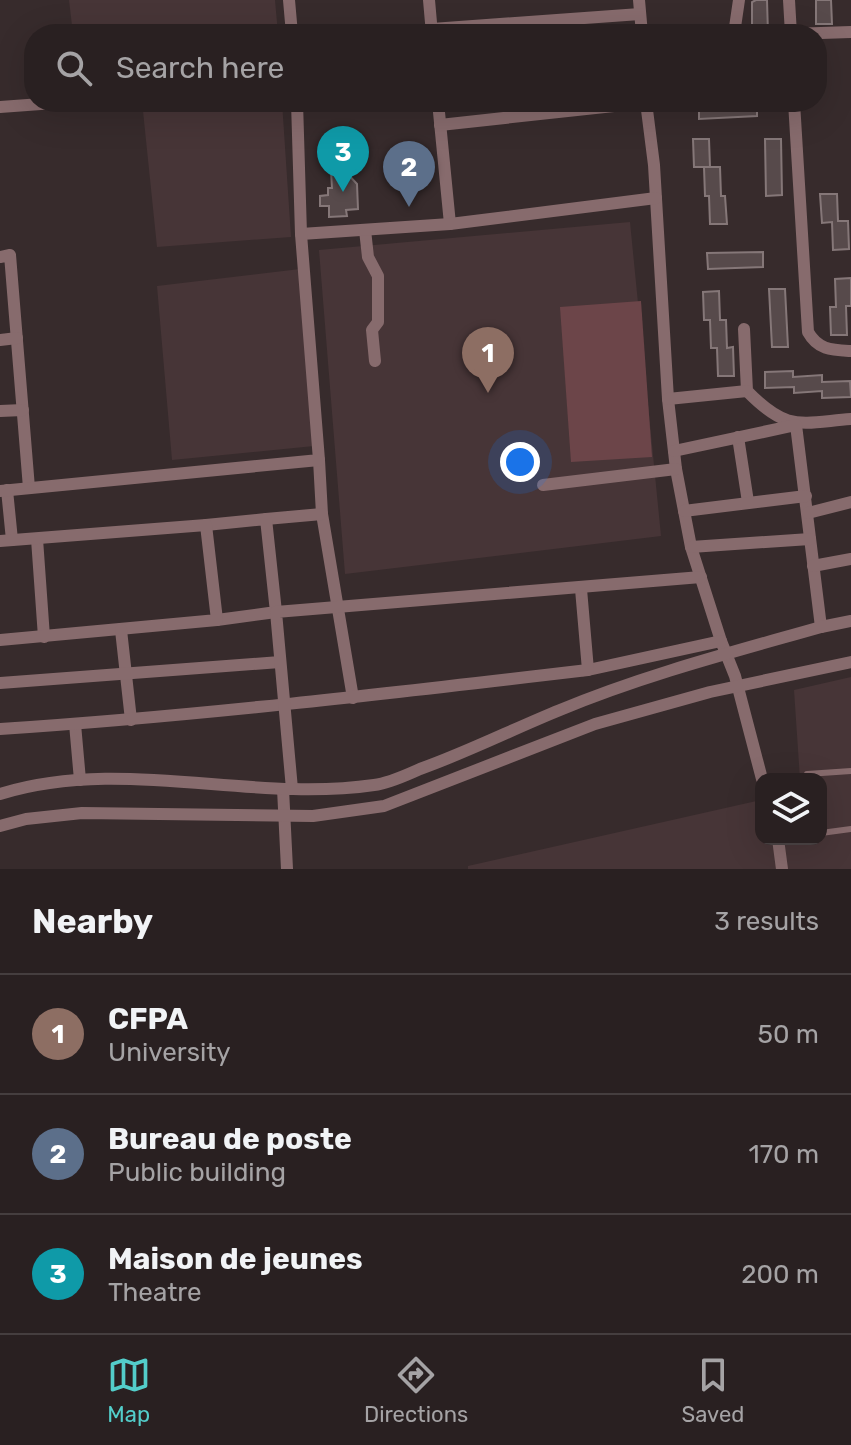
<!DOCTYPE html>
<html lang="en">
<head>
<meta charset="utf-8">
<style>
  body { margin:0; font-family:Rubik,sans-serif; background:#31282a; color:#f1f3f6 }
  .controls { position:absolute; right:24px; bottom:24px; display:grid; overflow:hidden; border-radius:16px; box-shadow:0 8px 32px #0002 }
  .controls button { width:72px; height:72px; display:grid; place-items:center; padding:0; border:0; border-bottom:2px solid #453e3f; background:#292021; color:#f1f3f6; font:40px sans-serif }
  .you { position:absolute; left:520px; top:462px; width:28px; height:28px; margin:-20px; border:6px solid #fff; border-radius:50%; background:#1a73e8; box-shadow:0 0 0 12px #1a73e833 }
  .badge { display:grid; place-items:center; width:52px; height:52px; border-radius:50%; background:#53cdca; color:#fff; font-size:26px; font-weight:700 }
  .pin { position:absolute; translate:-50% -66px; filter:drop-shadow(0 2px 4px #0008) }
  .pin::after { content:''; position:absolute; top:42px; width:28px; height:24px; background:inherit; clip-path:polygon(0 0,100% 0,50% 100%) }
  .list { margin:0; padding:0; list-style:none }
  h2 { display:flex; justify-content:space-between; align-items:center; height:104px; margin:0; padding:0 32px; font-size:34px }
  h2 small { font-size:26px; font-weight:400; color:#a5a3a5 }
  .list li { display:grid; grid-template-columns:52px 1fr auto; gap:24px; align-items:center; box-sizing:border-box; height:120px; padding:0 32px; border-top:2px solid #453e3f }
  .list b { display:block; font-size:30px; white-space:nowrap }
  .list p { margin:0; font-size:26px; white-space:nowrap; color:#a5a3a5 }
  .list em { font-size:26px; font-style:normal; color:#a5a3a5 }
  .icon { flex:none; width:44px; height:44px; fill:none; stroke:currentColor; stroke-width:2; stroke-linecap:round; stroke-linejoin:round }
  .map { position:relative; flex:none; width:851px; height:869px; overflow:hidden }
  .search { position:absolute; background:#292021; box-shadow:0 8px 32px #0002; left:24px; right:24px; top:24px; height:88px; display:flex; align-items:center; gap:20px; box-sizing:border-box; padding:0 28px; border-radius:32px; color:#a5a3a5; font-size:30px }
  .sheet { height:464px; background:#292021 }
  nav { display:flex; justify-content:space-around; align-items:center; box-sizing:border-box; height:112px; border-top:2px solid #453e3f; background:#292021; font-size:22px; color:#a5a3a5 }
  nav a { display:grid; justify-items:center; gap:4px }
  nav .on { color:#53cdca }
  .map>svg:first-child { display:block }
</style>
</head>
<body>
<div class="map">
<svg width="851" height="869" viewBox="0 0 851 869">
  <rect width="100%" height="100%" fill="#372b2c"/>
  <!-- built -->
  <g fill="#473537">
    <path d="M69,0H275L278,34H73Z"/>
    <path d="M253,102H282L291,237L157,247L143,111Z"/>
    <path d="M630,222L661,536L345,574L319,250Z"/>
    <path d="M300,269L314,446L172,460L157,286Z"/>
    <path d="M851,677V869H468V866L761,800V839H821V779H800L794,690Z"/>
  </g>
  <!-- green -->
  <path fill="#6c4549" d="M641,301L652,457L571,462L560,307Z"/>
  <!-- building -->
  <g fill="#574a4b" stroke="#857778" stroke-width="2">
    <path d="M756,0H767L768,34H752V2Z"/>
    <path d="M816,0H831L832,24H816Z"/>
    <path d="M757,102V116L699,119V103Z"/>
    <path d="M693,139H709L710,167H694Z"/>
    <path d="M765,139H781L782,195L766,196Z"/>
    <path d="M704,167H720L721,196H725L727,224H710L709,196H705Z"/>
    <path d="M331,171H345L357,184L358,209L346,210L347,216L329,217V206H320V196L328,195V188H332Z"/>
    <path d="M820,194H837L838,221H848L849,249L833,250L832,222L822,223Z"/>
    <path d="M763,252V267L708,269L707,253Z"/>
    <path d="M851,278V306H846L847,335H831L830,307H836L835,279Z"/>
    <path d="M769,289H785L788,347H772Z"/>
    <path d="M719,291L720,320H726L727,348L733,347L734,376H718L717,348H711L710,320H704L703,292Z"/>
    <path d="M793,371V377L822,375V382L850,381L851,397L822,398V391L794,393V387L765,388V372Z"/>
  </g>
  <g fill="none" stroke-linecap="round" stroke-linejoin="round">
    <!-- lane -->
    <g stroke="#876b6d" stroke-width="6">
      <path d="M807,774L851,771"/>
      <path d="M821,833L851,829"/>
    </g>
    <!-- street -->
    <g stroke="#876b6d" stroke-width="12">
      <path d="M289,0L292,34"/>
      <path d="M429,0L432,34"/>
      <path d="M639,0L642,34"/>
      <path d="M789,0L791,34"/>
      <path d="M432,29L640,14"/>
      <path d="M734,34L739,0"/>
      <path d="M791,34L851,32"/>
      <path d="M438,102L450,224"/>
      <path d="M646,102L654,165L668,399L676,469L691,547L721,641L735,676L762,779"/>
      <path d="M794,102L808,332C818,350 832,350 851,351"/>
      <path d="M0,107L68,102"/>
      <path d="M440,125L651,102"/>
      <path d="M365,230L368,257L378,276V322L372,330L375,361"/>
      <path d="M301,234L450,224L656,198"/>
      <path d="M0,257L10,255L29,488"/>
      <path d="M744,329L747,391C787,432 799,423 851,419"/>
      <path d="M0,340L17,338"/>
      <path d="M668,399L747,391"/>
      <path d="M0,411L23,410"/>
      <path d="M738,437L748,502"/>
      <path d="M674,451L796,425L821,627"/>
      <path d="M319,460L322,514L353,698"/>
      <path d="M543,485L676,469"/>
      <path d="M7,490L12,540"/>
      <path d="M0,491L319,460L301,234L297,102"/>
      <path d="M684,511L806,496"/>
      <path d="M808,513L851,502"/>
      <path d="M266,519L322,514"/>
      <path d="M206,525L266,519L276,612L217,620"/>
      <path d="M37,539L44,637"/>
      <path d="M0,541L206,525L217,620L0,640"/>
      <path d="M691,547L810,539"/>
      <path d="M813,566L851,559"/>
      <path d="M121,630L131,720"/>
      <path d="M588,670L721,641"/>
      <path d="M0,683L280,662"/>
      <path d="M75,724L80,780"/>
      <path d="M0,729C197,716 392,693 588,670L581,589"/>
      <path d="M283,789L287,869"/>
      <path d="M292,789L276,612L701,577"/>
      <path d="M0,794C122,756 250,803 374,785C390,783 406,775 420,769C468,752 513,729 560,710C644,675 733,652 821,627L851,621"/>
      <path d="M0,826L26,819L82,813L313,816L384,806L595,724L710,692L851,662"/>
      <path d="M778,839L782,869"/>
    </g>
  </g>
</svg>
<div class="controls">
<button><svg class="icon" aria-label="layers" viewBox="0 0 24 24"><path d="M12 4l9 5-9 5-9-5zM3 14l9 5 9-5"/></svg></button>
</div>
<div class="you"></div>
<div class="pin badge" style="left:488px;top:393px;background:#8d6e63">1</div>
<div class="pin badge" style="left:409px;top:207px;background:#5c6f8a">2</div>
<div class="pin badge" style="left:343px;top:192px;background:#0f9aa8">3</div>
<div class="search"><svg class="icon" aria-label="search" viewBox="0 0 24 24"><circle cx="10" cy="10" r="6"/><path d="M15 15l6 6"/></svg>Search here</div>
</div>
<section class="sheet">
<h2>Nearby<small>3 results</small></h2>
<ul class="list">
<li><span class="badge" style="background:#8d6e63">1</span><div><b>CFPA</b><p>University</p></div><em>50 m</em></li>
<li><span class="badge" style="background:#5c6f8a">2</span><div><b>Bureau de poste</b><p>Public building</p></div><em>170 m</em></li>
<li><span class="badge" style="background:#0f9aa8">3</span><div><b>Maison de jeunes</b><p>Theatre</p></div><em>200 m</em></li>
</ul>
</section>
<nav>
<a class="on"><svg class="icon" aria-label="map" viewBox="0 0 24 24"><path d="M3 6l6-2 6 2 6-2v14l-6 2-6-2-6 2zM9 4v14M15 6v14"/></svg>Map</a>
<a><svg class="icon" aria-label="directions" viewBox="0 0 24 24"><path d="M12 3l9 9-9 9-9-9zM9 14v-3h6M13 9l2 2-2 2"/></svg>Directions</a>
<a><svg class="icon" aria-label="saved" viewBox="0 0 24 24"><path d="M7 4h10v16l-5-4-5 4z"/></svg>Saved</a>
</nav>
</body>
</html>
